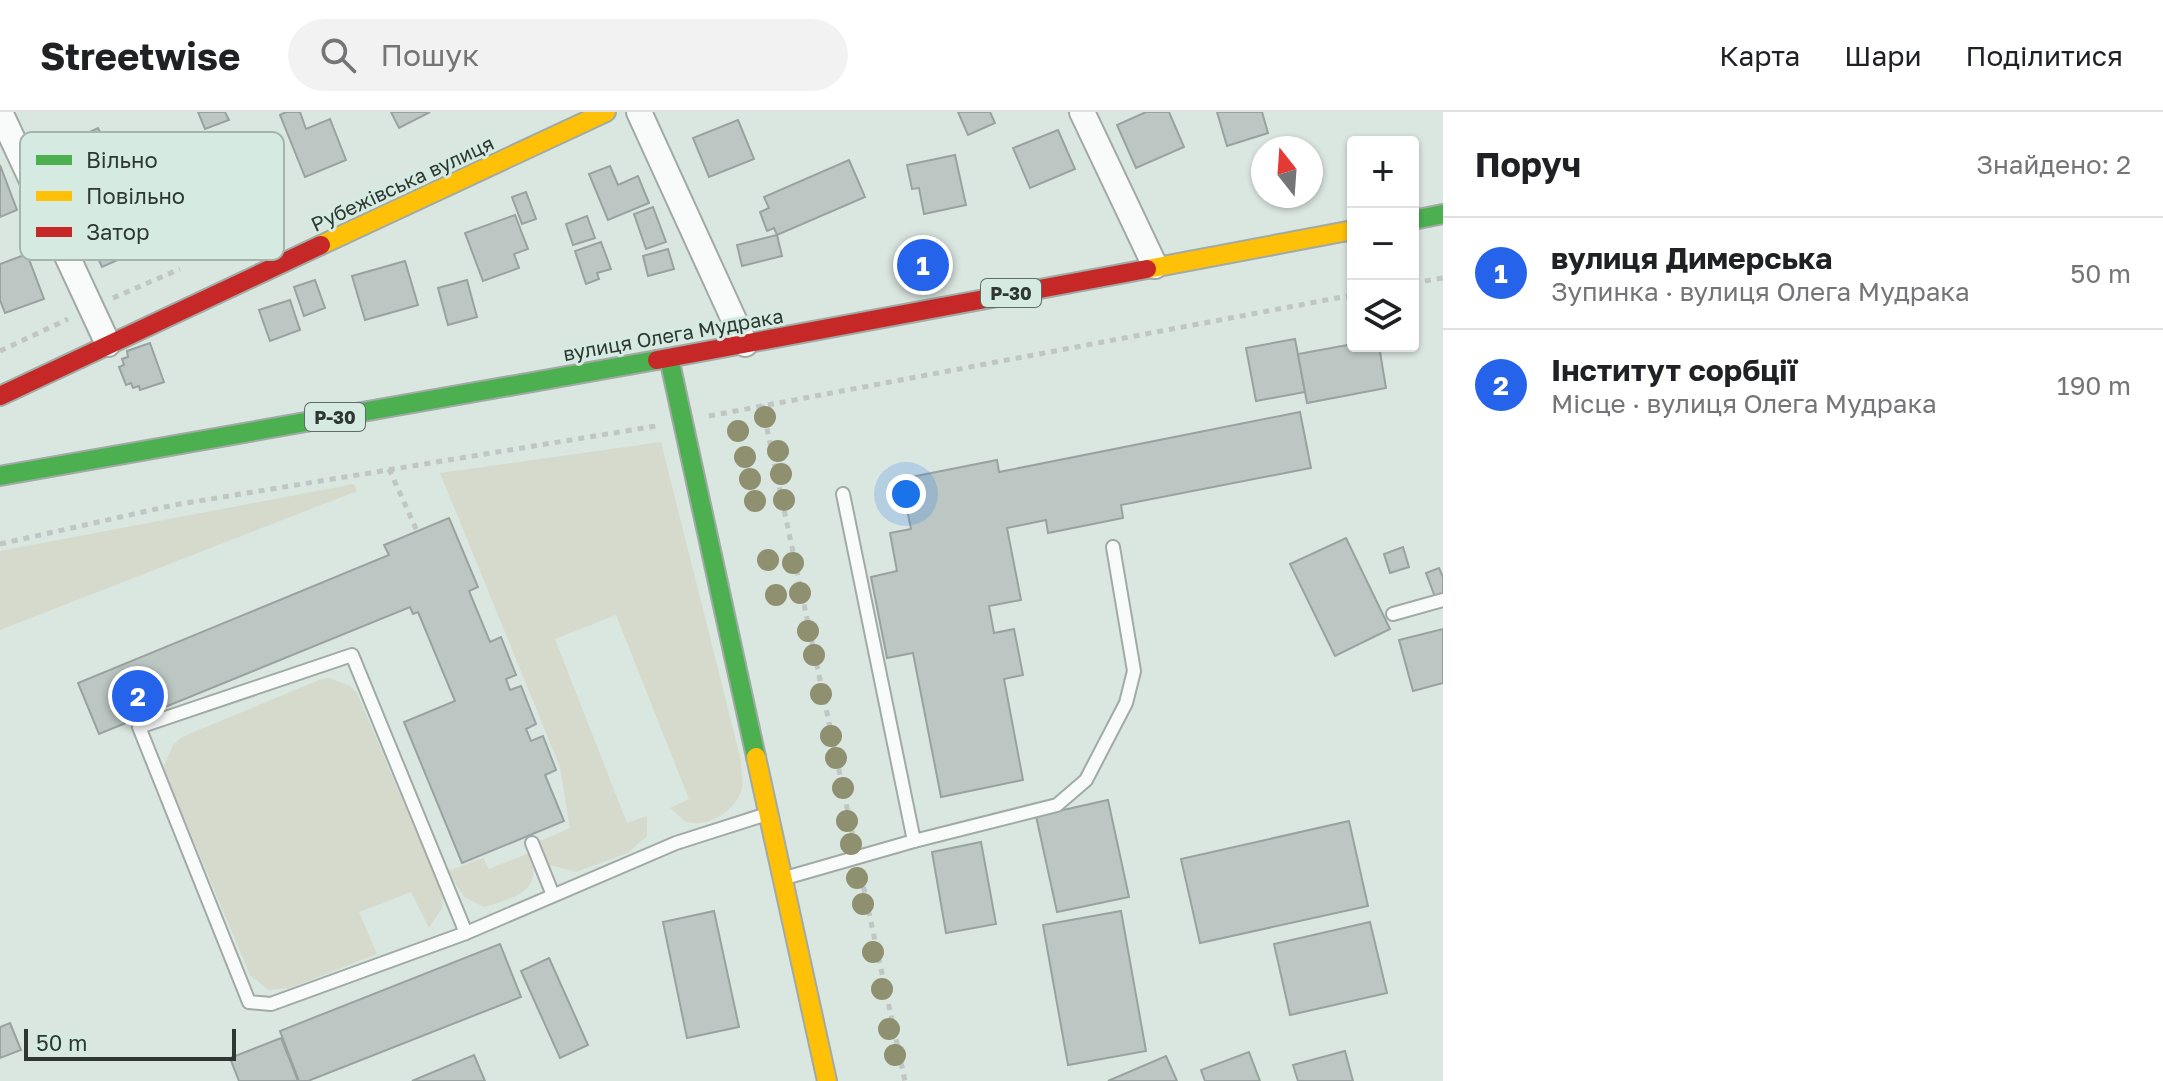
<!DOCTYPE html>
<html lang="uk">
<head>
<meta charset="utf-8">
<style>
  body { margin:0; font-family:"Golos Text",sans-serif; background:#f2f2f2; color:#202124 }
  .controls { position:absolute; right:24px; top:24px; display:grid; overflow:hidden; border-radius:8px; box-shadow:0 2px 6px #0004 }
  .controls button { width:72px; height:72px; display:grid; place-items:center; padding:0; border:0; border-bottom:2px solid #e0e0e0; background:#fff; color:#202124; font:40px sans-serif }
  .compass { position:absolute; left:1251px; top:24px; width:72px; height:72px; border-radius:50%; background:#fff; box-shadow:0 2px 6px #0004; rotate:343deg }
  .scale { position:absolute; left:24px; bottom:20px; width:212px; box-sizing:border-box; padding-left:8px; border:4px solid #2e3733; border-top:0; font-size:22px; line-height:28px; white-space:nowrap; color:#2e3733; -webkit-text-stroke:6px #d5ebe1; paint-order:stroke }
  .you { position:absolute; left:906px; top:382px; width:28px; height:28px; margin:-20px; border:6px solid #fff; border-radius:50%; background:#1a73e8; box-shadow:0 0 0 12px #1a73e833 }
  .badge { display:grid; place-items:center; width:52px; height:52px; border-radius:50%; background:#2563eb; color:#fff; font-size:26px; font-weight:700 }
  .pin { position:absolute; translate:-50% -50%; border:4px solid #fff; box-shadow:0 2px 8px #0006 }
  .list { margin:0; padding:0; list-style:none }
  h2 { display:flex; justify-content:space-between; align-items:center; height:104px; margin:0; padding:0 32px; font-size:34px }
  h2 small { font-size:26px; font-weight:400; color:#757577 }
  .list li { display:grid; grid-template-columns:52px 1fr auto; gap:24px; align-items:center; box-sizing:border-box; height:112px; padding:0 32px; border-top:2px solid #e0e0e0 }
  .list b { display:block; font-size:30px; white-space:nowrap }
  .list p { margin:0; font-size:26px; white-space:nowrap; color:#757577 }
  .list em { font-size:26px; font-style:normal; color:#757577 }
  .icon { flex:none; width:44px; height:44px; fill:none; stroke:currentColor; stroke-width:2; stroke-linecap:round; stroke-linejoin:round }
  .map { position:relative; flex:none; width:1443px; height:969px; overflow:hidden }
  header { display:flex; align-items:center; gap:48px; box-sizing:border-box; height:112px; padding:0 40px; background:#fff; border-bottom:2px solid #e0e0e0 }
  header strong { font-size:38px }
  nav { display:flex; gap:44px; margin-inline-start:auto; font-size:28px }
  .search { width:560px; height:72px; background:#f2f2f2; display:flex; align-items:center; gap:20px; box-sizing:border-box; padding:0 28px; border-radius:44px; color:#757577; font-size:30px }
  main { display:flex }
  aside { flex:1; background:#fff }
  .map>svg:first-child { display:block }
</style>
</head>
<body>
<header>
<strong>Streetwise</strong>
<div class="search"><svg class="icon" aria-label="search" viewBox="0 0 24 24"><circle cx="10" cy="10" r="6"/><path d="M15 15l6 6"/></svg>Пошук</div>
<nav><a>Карта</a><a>Шари</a><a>Поділитися</a></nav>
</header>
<main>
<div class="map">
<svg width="1443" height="969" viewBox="0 0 1443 969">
  <rect width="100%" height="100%" fill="#dae6e0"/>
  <!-- green -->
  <g fill="#d6dacc">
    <path d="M661,330L741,649C741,657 743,668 742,676C738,697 707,718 685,709C680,706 674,699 670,696L689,687L616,503L555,527L627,711L647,704V724L628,741L576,760L550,753L538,730L570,716L560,655L440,361Z"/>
    <path d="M354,372L357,379L0,518V439Z"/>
    <path d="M329,566L350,574L357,581L443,784L442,796L429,816L411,780L359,800L377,842L290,876L268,878L250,863L163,656L173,633L182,625L319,568Z"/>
    <path d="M529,741C545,779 514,786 484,795L464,785L448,759L483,746L489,757Z"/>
  </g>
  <!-- building -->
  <g fill="#bcc7c4" stroke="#99a2a0" stroke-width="2">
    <path d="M198,0H225L229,8L205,17Z"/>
    <path d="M286,0H300L306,17L330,7L346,48L305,65L280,3Z"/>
    <path d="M391,0H430L399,16Z"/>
    <path d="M958,0H990L995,11L968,23Z"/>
    <path d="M1146,0H1169L1184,35L1136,56L1117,13Z"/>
    <path d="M1217,0H1262L1268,21L1227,34Z"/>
    <path d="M738,8L754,47L709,65L693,26Z"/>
    <path d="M98,16L107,35L76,49L68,30Z"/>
    <path d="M1058,18L1075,57L1030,76L1013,36Z"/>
    <path d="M955,43L966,93L924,102L919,76L912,77L907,53Z"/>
    <path d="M849,48L865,85L777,123L774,116L767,119L760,100L769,96L764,85Z"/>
    <path d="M0,53L17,98L0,105Z"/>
    <path d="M610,54L618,73L638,64L649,91L608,108L589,62Z"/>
    <path d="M526,80L536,107L522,112L512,85Z"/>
    <path d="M653,95L666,130L646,137L634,102Z"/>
    <path d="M118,97L138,139L102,155L83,113Z"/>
    <path d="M515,103L528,137L514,142L519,156L483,169L465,121Z"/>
    <path d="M587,104L595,126L573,133L566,112Z"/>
    <path d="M777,123L782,144L742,154L737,133Z"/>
    <path d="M601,130L611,157L597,161L599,167L586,172L575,139Z"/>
    <path d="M668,137L674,157L648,164L643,144Z"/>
    <path d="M27,142L44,187L5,201L0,188V152Z"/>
    <path d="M405,149L418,193L365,208L352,164Z"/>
    <path d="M315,168L325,196L304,204L294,175Z"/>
    <path d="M467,168L477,205L448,213L438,176Z"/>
    <path d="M290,188L300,218L270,229L259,198Z"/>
    <path d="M1295,227L1305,280L1256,289L1246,236Z"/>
    <path d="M150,231L164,270L140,278L139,274L133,276L131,271L126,273L119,255L124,253L122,247L128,245L127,239Z"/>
    <path d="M1353,232L1379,234L1386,276L1307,291L1298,242Z"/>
    <path d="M1300,300L1311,356L1121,393L1123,406L1048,421L1046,408L1007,416L1021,488L989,494L994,521L1014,517L1023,563L1004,567L1023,668L941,685L913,541L887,546L871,465L897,459L890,421L911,417L901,367L997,348L999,360Z"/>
    <path d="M449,406L478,475L469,479L490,530L501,525L516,563L506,567L510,578L521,574L536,612L526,617L531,629L543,624L556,658L545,663L564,709L462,751L404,610L455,589L418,500L413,502L410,495L99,622L78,571L389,443L384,433Z"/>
    <path d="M1346,426L1390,517L1335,544L1290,452Z"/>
    <path d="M1403,435L1409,455L1390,461L1384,442Z"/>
    <path d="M1439,456L1443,465V482L1435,485L1426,461Z"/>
    <path d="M1443,517V571L1413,579L1399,528Z"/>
    <path d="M1108,688L1129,785L1057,800L1036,704Z"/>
    <path d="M1349,709L1368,794L1200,831L1181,747Z"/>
    <path d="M981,730L996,812L946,821L932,740Z"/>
    <path d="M714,799L739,915L687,926L663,810Z"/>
    <path d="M1121,799L1146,939L1068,953L1043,813Z"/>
    <path d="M1370,810L1387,881L1290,903L1274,832Z"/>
    <path d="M500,832L521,885L308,969H299L280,919Z"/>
    <path d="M549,846L588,933L560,946L521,859Z"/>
    <path d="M10,911L21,938L0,946V915Z"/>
    <path d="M281,926L298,969H239L230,946Z"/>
    <path d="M1345,939L1353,969H1298L1293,953Z"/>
    <path d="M1249,940L1260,969H1205L1201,958Z"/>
    <path d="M474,943L485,969H412Z"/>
    <path d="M1166,944L1177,969H1108Z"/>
  </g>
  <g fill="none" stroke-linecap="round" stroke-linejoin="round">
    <!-- lane casing -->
    <g stroke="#a1aaa5" stroke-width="16">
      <g id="lane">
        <path d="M843,382L914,729"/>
        <path d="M1393,502L1443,488"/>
        <path d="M532,731L553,783"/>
        <path d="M785,766L914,729L1057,693L1086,668L1126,591L1134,559L1113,435"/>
        <path d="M466,821L352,543L139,615L249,890L271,892L466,821L676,731L767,702"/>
      </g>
    </g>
    <!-- street casing -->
    <g stroke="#a1aaa5" stroke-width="28">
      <g id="street">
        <path d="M0,0L108,232"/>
        <path d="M639,0L745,232"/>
        <path d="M1082,0L1155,154"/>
      </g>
    </g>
    <!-- fast casing -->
    <g stroke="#a1aaa5" stroke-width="22">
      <g id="fast">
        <path d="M1413,108L1443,102"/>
        <path d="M669,246L756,645"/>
        <path d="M0,364L657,248"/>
      </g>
    </g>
    <!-- slow casing -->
    <g stroke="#a1aaa5" stroke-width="22">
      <g id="slow">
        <path d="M321,133L606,0"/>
        <path d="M1147,157L1353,118"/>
        <path d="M756,645L827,969"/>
      </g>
    </g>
    <!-- jam casing -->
    <g stroke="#a1aaa5" stroke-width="22">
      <g id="jam">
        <path d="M657,248L1147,157"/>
        <path d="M0,284L321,133"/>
      </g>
    </g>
    <!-- path -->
    <g stroke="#bfc6c3" stroke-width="5" stroke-dasharray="6 6" stroke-linecap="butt">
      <path d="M1413,171L1443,166"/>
      <path d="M113,186L180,157"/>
      <path d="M0,239L68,207"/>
      <path d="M762,293L854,729"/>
      <path d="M709,304L1353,183"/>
      <path d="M389,357L417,419"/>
      <path d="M0,432L174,393L656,314"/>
      <path d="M861,763L905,969"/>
    </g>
    <!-- lane -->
    <use href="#lane" stroke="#f9fbfa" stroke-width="12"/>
    <!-- street -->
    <use href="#street" stroke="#f9fbfa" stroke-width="24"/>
    <!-- fast -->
    <use href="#fast" stroke="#4caf50" stroke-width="18"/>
    <!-- slow -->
    <use href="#slow" stroke="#ffc107" stroke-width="18"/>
    <!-- jam -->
    <use href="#jam" stroke="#c62828" stroke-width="18"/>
  </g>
  <!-- trees -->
  <g fill="#8f9070">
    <circle cx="765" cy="305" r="11"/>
    <circle cx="738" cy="319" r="11"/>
    <circle cx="778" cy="339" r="11"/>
    <circle cx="745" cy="345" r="11"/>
    <circle cx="781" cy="362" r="11"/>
    <circle cx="750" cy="367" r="11"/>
    <circle cx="784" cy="388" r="11"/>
    <circle cx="755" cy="389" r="11"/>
    <circle cx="768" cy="448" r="11"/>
    <circle cx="793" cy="451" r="11"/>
    <circle cx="800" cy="481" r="11"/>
    <circle cx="776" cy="483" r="11"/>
    <circle cx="808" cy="519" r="11"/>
    <circle cx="814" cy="543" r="11"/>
    <circle cx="821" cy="582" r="11"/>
    <circle cx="831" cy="624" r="11"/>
    <circle cx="836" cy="646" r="11"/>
    <circle cx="843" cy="676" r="11"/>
    <circle cx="847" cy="709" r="11"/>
    <circle cx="851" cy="732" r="11"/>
    <circle cx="857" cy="766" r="11"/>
    <circle cx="863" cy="792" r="11"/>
    <circle cx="873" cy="840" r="11"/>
    <circle cx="882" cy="877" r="11"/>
    <circle cx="889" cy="917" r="11"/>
    <circle cx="895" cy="943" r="11"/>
  </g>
  <g text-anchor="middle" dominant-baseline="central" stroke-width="6" stroke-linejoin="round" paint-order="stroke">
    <!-- shield labels -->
    <g fill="#d5ebe1" stroke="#606d67" stroke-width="2">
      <rect x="981" y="167" width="60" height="28" rx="6"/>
      <rect x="305" y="291" width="60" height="28" rx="6"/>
    </g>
    <g font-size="18" font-weight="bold" fill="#2e3733">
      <text x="1011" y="181">Р-30</text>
      <text x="335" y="305">Р-30</text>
    </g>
    <!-- street labels -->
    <g font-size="20" fill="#2e3733" stroke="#d5ebe1">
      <text transform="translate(402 71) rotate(-25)">Рубежівська вулиця</text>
      <text transform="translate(673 222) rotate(-10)">вулиця Олега Мудрака</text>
    </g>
  </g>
  <!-- legend -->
  <rect x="20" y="20" width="264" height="128" rx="12" fill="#d5ebe1" stroke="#a3b5ad" stroke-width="2"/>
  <rect x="36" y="43" width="36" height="10" fill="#4caf50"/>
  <rect x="36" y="79" width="36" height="10" fill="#ffc107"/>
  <rect x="36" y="115" width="36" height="10" fill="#c62828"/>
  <g font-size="22" fill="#2e3733">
    <text x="86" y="56">Вільно</text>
    <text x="86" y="92">Повільно</text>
    <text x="86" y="128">Затор</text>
  </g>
</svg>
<div class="controls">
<button>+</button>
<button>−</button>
<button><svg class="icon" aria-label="layers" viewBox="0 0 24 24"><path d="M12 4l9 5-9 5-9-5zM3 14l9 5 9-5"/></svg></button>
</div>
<svg class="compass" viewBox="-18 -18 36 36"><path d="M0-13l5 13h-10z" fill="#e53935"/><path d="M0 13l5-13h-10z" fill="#757577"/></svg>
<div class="scale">50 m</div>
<div class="you"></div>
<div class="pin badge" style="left:923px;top:153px">1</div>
<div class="pin badge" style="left:138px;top:584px">2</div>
</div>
<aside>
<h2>Поруч<small>Знайдено: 2</small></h2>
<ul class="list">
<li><span class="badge">1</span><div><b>вулиця Димерська</b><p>Зупинка · вулиця Олега Мудрака</p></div><em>50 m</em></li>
<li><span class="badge">2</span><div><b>Інститут сорбції</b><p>Місце · вулиця Олега Мудрака</p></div><em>190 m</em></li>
</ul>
</aside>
</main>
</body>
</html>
